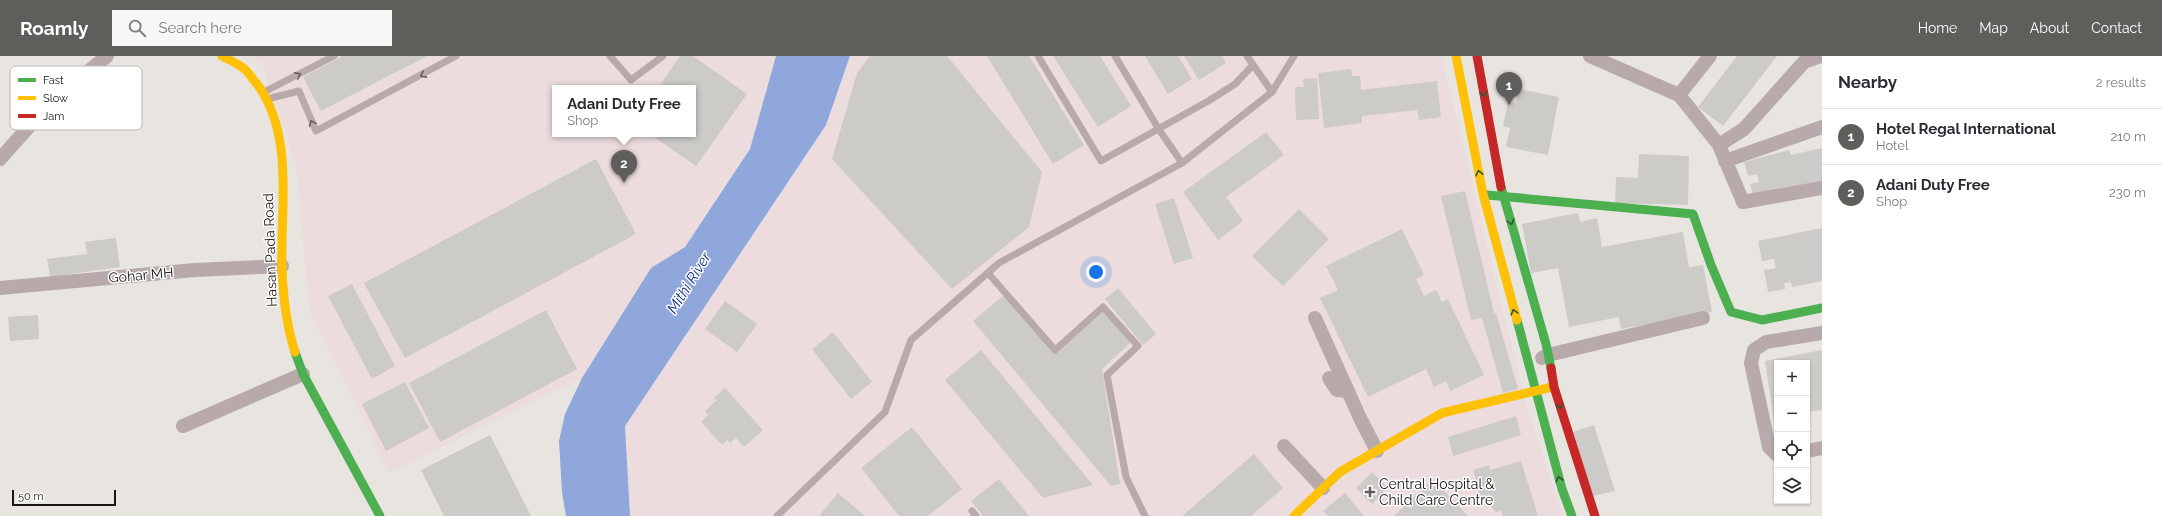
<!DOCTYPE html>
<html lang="en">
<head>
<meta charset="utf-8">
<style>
  body { margin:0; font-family:Raleway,sans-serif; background:#f7f7f7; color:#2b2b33 }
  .controls { position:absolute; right:12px; bottom:12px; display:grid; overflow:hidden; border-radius:0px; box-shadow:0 1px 3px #0004 }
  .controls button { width:36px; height:36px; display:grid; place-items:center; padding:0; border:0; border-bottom:1px solid #e1e1e2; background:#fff; color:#2b2b33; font:20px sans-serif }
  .scale { position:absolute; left:12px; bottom:10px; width:104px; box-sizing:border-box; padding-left:4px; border:2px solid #171512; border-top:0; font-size:11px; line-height:14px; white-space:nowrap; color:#171512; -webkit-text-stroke:3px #fff; paint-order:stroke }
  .you { position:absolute; left:1096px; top:216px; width:14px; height:14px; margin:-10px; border:3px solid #fff; border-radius:50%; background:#1a73e8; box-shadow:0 0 0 6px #1a73e833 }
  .badge { display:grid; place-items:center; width:26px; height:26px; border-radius:50%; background:#605e5a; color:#fff; font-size:13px; font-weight:700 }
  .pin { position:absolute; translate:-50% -33px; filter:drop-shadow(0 1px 2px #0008) }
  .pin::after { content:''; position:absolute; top:21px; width:14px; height:12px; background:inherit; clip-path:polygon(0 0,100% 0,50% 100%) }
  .popup { position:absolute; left:552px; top:29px; width:144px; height:52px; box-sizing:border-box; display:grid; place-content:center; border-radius:0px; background:#fff; filter:drop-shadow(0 1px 3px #0005); font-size:13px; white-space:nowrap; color:#7c7c81 }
  .popup b { font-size:15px; color:#2b2b33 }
  .popup::after { content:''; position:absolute; left:50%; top:100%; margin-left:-8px; border:8px solid transparent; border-top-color:#fff }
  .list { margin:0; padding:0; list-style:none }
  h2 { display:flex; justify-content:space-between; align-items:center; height:52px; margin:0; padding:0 16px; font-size:17px }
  h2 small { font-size:13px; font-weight:400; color:#7c7c81 }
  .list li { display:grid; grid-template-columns:26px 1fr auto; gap:12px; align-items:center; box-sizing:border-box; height:56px; padding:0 16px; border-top:1px solid #e1e1e2 }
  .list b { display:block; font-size:15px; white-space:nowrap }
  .list p { margin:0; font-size:13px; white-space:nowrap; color:#7c7c81 }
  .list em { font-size:13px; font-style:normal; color:#7c7c81 }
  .icon { flex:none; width:22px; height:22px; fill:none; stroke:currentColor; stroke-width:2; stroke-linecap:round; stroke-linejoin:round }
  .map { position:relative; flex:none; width:1822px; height:460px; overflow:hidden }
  header { display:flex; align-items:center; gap:24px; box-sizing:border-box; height:56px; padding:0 20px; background:#605e5a; color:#fff }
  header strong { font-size:19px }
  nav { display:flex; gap:22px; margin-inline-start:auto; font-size:14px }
  .search { width:280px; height:36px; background:#f7f7f7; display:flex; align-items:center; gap:10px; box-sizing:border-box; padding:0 14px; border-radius:0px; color:#7c7c81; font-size:15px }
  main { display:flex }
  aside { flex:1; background:#fff }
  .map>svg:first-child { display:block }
</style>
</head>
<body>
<header>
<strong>Roamly</strong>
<div class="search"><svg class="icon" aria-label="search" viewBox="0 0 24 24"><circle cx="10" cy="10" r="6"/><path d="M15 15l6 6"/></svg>Search here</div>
<nav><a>Home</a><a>Map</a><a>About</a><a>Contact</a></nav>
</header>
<main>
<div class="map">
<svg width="1822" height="460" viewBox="0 0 1822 460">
  <rect width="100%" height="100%" fill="#e8e5e0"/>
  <!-- industrial -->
  <g fill="#ecdcdd" fill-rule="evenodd">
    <path d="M252,0H776L750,93L685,191L651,212L582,322L389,417L309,253L296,110L263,10ZM555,32H693V78H555Z"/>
    <path d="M850,0H1441L1527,352L1563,460H630L625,370L826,69Z"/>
  </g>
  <!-- water -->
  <path fill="#8fa7db" d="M776,0H850L826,69L625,370L630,460H566L562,436L559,385L565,358L582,322L651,212L685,191L750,93Z"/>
  <!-- building -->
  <g fill="#cdcbc7">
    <path d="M343,0H427L321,55L303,21Z"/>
    <path d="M680,0H693L747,38L696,110L650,78H693V32H658Z"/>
    <path d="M870,0H947L1042,116L1029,171L952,233L832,103L857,17Z"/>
    <path d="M987,0H1029L1084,89L1053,108Z"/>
    <path d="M1053,0H1100L1131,50L1098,71Z"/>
    <path d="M1145,0H1178L1192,23L1168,38Z"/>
    <path d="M1184,0H1222L1226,7L1199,24Z"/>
    <path d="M1737,0H1777L1723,70L1698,51Z"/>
    <path d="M1351,13L1352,20H1360L1361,34L1437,25L1441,61L1419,64L1417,54L1362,60V67L1324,72L1318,17Z"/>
    <path d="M1317,22L1319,63L1296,64L1295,31H1304L1303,23Z"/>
    <path d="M1519,33L1559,41L1548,99L1506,91L1510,72L1503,70L1508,46L1516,47Z"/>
    <path d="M1266,76L1284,99L1226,141L1243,165L1218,184L1183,136Z"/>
    <path d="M1822,92V125L1753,141L1750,128L1759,126L1757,118L1748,120L1744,106L1789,94L1791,99Z"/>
    <path d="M1639,98L1689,100L1688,149L1615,147L1616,121L1638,122Z"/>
    <path d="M596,103L636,178L405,302L364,227Z"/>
    <path d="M1465,135L1494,257H1496L1518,333L1503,337L1482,262L1471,264L1441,140Z"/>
    <path d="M1174,142L1193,202L1174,208L1155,148Z"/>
    <path d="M1299,153L1329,183L1283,230L1252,200Z"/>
    <path d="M1578,157L1580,166L1597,162L1602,191L1683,176L1689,211L1703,209L1712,256L1621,273L1619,261L1569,271L1558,212L1531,217L1522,168Z"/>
    <path d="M1822,172V225L1792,231L1791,226L1784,227L1785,233L1768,236L1764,214L1776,212L1774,203L1762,205L1758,185Z"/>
    <path d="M1402,173L1424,219L1416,223L1424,240L1436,234L1442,246L1448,243L1484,319L1450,335L1446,325L1434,331L1426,313L1368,341L1320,242L1338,234L1326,210Z"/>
    <path d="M116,182L120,211L50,221L47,203L87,198L85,186Z"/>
    <path d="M352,228L395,310L372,323L328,240Z"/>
    <path d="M1118,232L1156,278L1143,289L1105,243Z"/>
    <path d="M1004,239L1056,297L1104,255L1131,286L1102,313L1120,428L1111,430L973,265Z"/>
    <path d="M725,245L757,268L737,296L705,273Z"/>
    <path d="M546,254L577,313L440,386L409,327Z"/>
    <path d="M38,259L39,283L10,285L8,261Z"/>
    <path d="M833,276L872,326L851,343L812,293Z"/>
    <path d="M981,294L1093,429L1043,442L945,324Z"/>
    <path d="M1822,294V354L1807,356V307H1777L1776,379L1765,305Z"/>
    <path d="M405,326L429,372L386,395L362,348Z"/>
    <path d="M725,332L763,374L744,391L736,382L730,387L727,384L722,389L701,366L708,359L705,355L717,344L714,342Z"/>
    <path d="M1516,360L1521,379L1453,400L1448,381Z"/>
    <path d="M1594,369L1615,435L1593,440L1573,376Z"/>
    <path d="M912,371L962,433L928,460H899L861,412Z"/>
    <path d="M490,379L531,460H444L421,414Z"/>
    <path d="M1254,398L1283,432L1251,460H1182Z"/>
    <path d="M1521,405L1538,460H1503L1501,454L1496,456L1479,437L1473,414L1489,409L1490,414Z"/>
    <path d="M1372,416L1388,432L1372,448L1356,432Z"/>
    <path d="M999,423L1029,460H983L971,445Z"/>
    <path d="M1433,423L1468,460H1394Z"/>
    <path d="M838,437L865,460H819Z"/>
    <path d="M1345,437L1364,460H1328L1323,455Z"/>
  </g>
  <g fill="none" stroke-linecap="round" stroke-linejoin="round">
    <!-- lane -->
    <g stroke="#b8aaaa" stroke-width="7">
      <path d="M610,0L631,24L663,0"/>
      <path d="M1038,0L1101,105L1210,44L1235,28L1253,9"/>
      <path d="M1115,0L1158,72L1182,107"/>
      <path d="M1247,0L1272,36"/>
      <path d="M264,36L334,0"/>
      <path d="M267,43L299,35L316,75L456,0"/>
      <path d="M988,217L1055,294L1103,251L1138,290L1107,319L1126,421L1145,460"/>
      <path d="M972,455L976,460"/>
      <path d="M777,460L885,356L911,284L999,207L1182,107L1272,36L1294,0"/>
    </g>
    <!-- street -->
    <g stroke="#b8aaaa" stroke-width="14">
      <path d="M1590,0L1679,39L1719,89L1743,146L1822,132"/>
      <path d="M1679,39L1710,0"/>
      <path d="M1719,89L1744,73L1804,6L1821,0"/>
      <path d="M0,103L33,66L72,29L107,0"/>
      <path d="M1725,105L1822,71"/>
      <path d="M0,232L195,214L282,210"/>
      <path d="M1315,262L1360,362L1377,395"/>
      <path d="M1542,302L1548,299L1703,262"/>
      <path d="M1329,322L1337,334L1348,335"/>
      <path d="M183,370L303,318"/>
      <path d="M1284,390L1323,432"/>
      <path d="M1807,395L1822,392"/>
      <path d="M1777,399L1769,391L1751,307L1754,294L1766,286L1822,277"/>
    </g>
    <!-- fast -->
    <g stroke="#4caf50" stroke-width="9">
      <path d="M1501,131L1546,288L1551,312"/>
      <path d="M1487,139L1693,158L1711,209L1731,256L1762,264L1822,252"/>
      <path d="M1517,264L1562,433L1572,460"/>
      <path d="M295,296L303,318L380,460"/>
    </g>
    <!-- slow -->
    <g stroke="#ffc107" stroke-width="9">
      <path d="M222,0C229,4 237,7 243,12C249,16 252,23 257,28C295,80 280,152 282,212C283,241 286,268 295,296"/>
      <path d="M1456,0L1483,138L1517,264"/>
      <path d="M1294,460L1340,416L1442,357L1552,331"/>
    </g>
    <!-- jam -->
    <g stroke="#c62828" stroke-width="9">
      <path d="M1477,0L1501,131"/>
      <path d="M1551,312L1554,331L1595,460"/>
    </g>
  </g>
  <!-- one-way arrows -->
  <defs><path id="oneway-chevron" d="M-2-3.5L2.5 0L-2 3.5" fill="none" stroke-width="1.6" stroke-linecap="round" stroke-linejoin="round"/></defs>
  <g stroke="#68605e">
    <use href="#oneway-chevron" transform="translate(298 19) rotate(-27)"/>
    <use href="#oneway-chevron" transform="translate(423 19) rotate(152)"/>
    <use href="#oneway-chevron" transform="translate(312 67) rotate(-113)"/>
  </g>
  <g stroke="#2f5a2e">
    <use href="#oneway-chevron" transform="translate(1484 38) rotate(80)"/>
    <use href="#oneway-chevron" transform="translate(1479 117) rotate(-102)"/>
    <use href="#oneway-chevron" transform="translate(1511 166) rotate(74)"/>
    <use href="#oneway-chevron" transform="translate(1514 256) rotate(-105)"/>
    <use href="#oneway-chevron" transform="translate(1560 350) rotate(73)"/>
    <use href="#oneway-chevron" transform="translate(1559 423) rotate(-104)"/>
  </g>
  <!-- markers -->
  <path fill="#605e5a" stroke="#fff" stroke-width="1.5" d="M1368 430h4v4h4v4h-4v4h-4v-4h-4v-4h4z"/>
  <g text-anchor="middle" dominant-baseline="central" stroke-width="3" stroke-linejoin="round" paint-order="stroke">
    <!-- street labels -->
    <g font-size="14" fill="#171512" stroke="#fff">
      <text transform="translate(270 194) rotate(-92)">Hasan Pada Road</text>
      <text transform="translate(141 219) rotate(-5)">Gohar MH</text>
    </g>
    <!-- poi labels -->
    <g font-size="14" fill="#171512" stroke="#fff" text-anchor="start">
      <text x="1379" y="428">Central Hospital &amp;<tspan x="1379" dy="16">Child Care Centre</tspan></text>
    </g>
    <!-- water labels -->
    <g font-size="15" font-style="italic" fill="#0f2e86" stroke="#fff">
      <text transform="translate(689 227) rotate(-58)">Mithi River</text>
    </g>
  </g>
  <!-- legend -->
  <rect x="10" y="10" width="132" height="64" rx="6" fill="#fff" stroke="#b9b9b8" stroke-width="1"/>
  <rect x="18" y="22" width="18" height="4" fill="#4caf50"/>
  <rect x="18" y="40" width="18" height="4" fill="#ffc107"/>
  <rect x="18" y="58" width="18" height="4" fill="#c62828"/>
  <g font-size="11" fill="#171512">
    <text x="43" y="28">Fast</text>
    <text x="43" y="46">Slow</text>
    <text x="43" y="64">Jam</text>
  </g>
</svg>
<div class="controls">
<button>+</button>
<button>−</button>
<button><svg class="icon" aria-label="locate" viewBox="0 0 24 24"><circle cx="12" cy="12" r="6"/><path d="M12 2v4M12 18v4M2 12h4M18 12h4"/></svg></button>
<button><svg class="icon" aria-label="layers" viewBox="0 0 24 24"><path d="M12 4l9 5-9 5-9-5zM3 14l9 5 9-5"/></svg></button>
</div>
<div class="scale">50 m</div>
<div class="you"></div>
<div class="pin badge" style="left:1509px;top:49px">1</div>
<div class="pin badge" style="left:624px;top:127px">2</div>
<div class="popup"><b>Adani Duty Free</b>Shop</div>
</div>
<aside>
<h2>Nearby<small>2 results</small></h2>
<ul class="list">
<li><span class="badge">1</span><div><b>Hotel Regal International</b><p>Hotel</p></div><em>210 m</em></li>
<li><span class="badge">2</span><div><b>Adani Duty Free</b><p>Shop</p></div><em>230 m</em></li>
</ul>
</aside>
</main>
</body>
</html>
